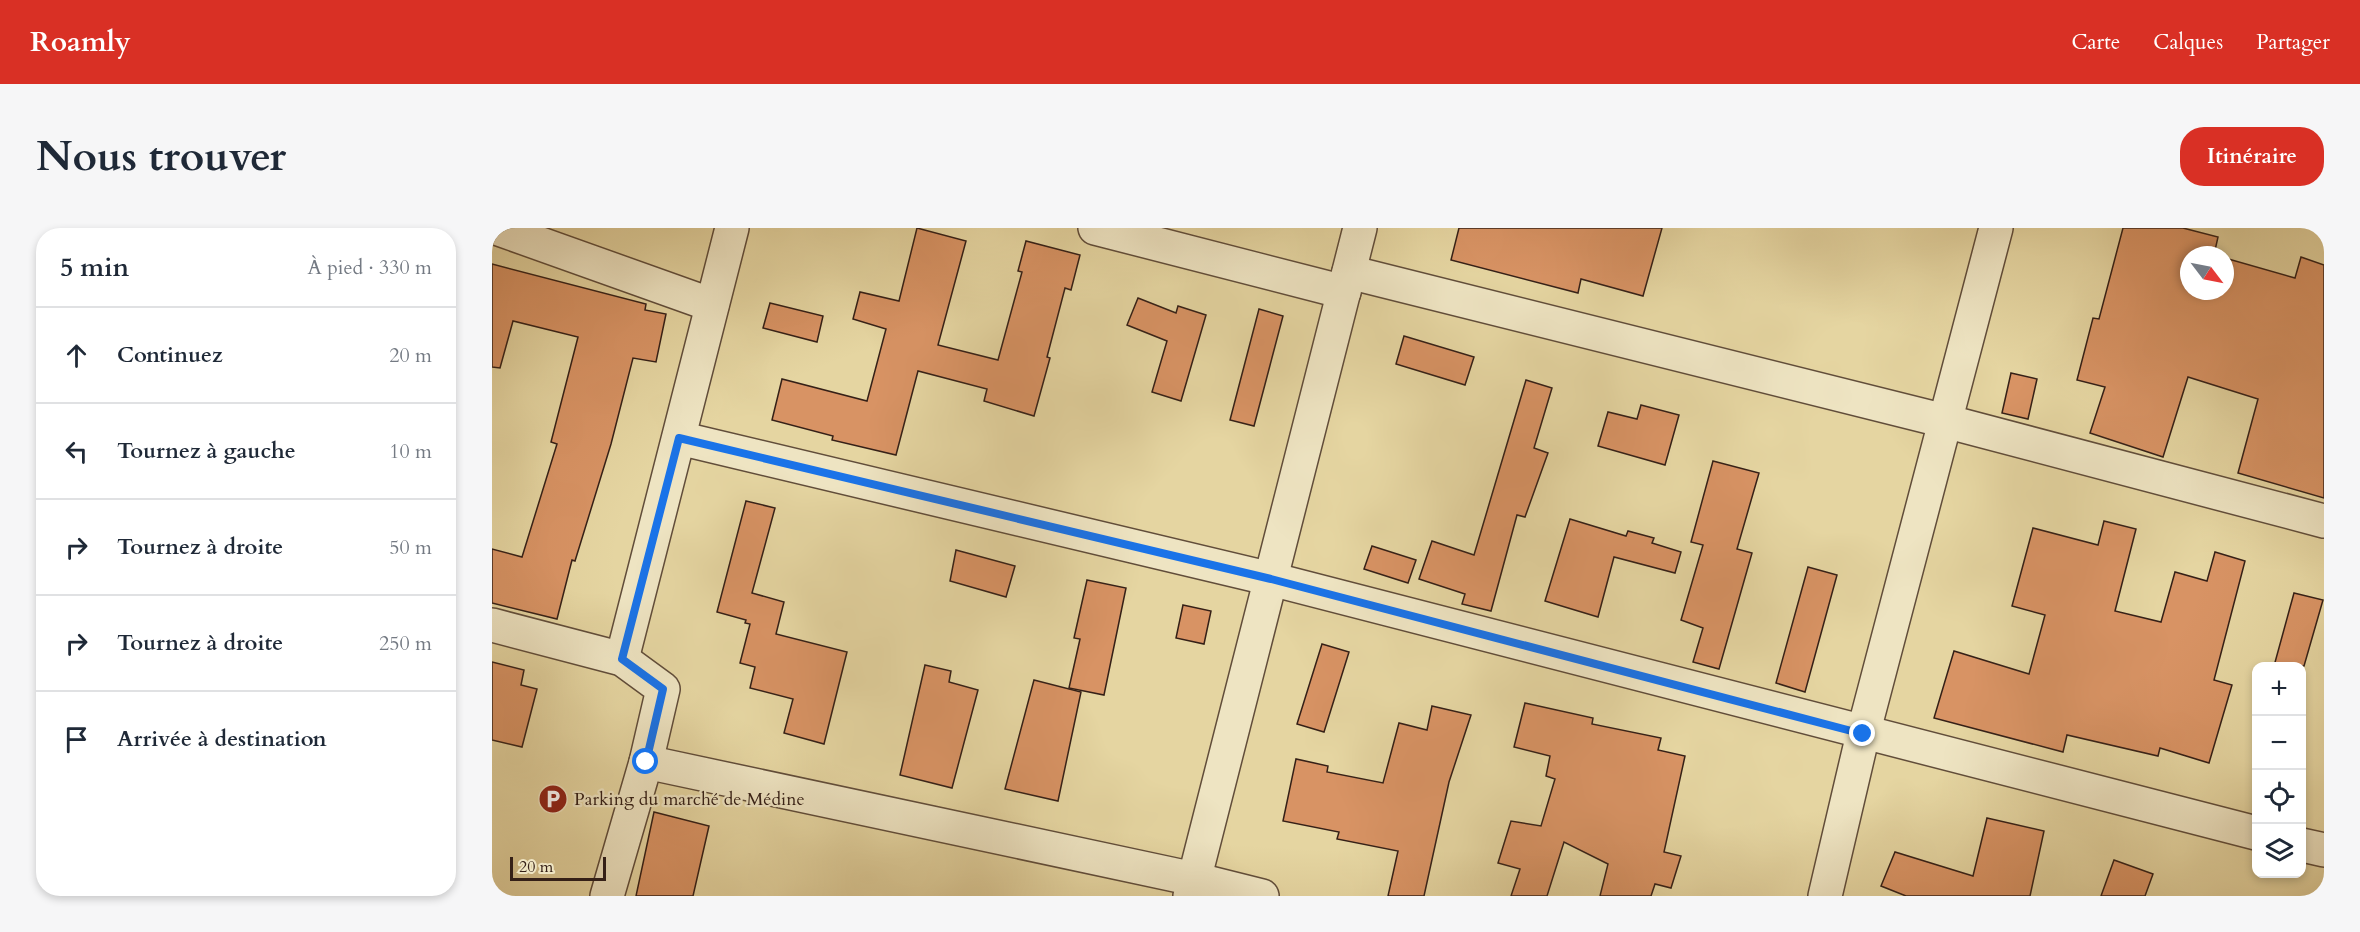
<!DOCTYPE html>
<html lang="fr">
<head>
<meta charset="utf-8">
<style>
  body { margin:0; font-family:Cardo,serif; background:#f6f6f7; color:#1f2937 }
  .controls { position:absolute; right:18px; bottom:18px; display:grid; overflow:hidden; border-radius:12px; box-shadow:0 3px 9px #0003 }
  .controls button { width:54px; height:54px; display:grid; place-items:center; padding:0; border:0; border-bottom:2px solid #e0e1e3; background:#fff; color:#1f2937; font:30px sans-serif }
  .compass { position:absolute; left:1688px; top:18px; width:54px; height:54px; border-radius:50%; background:#fff; box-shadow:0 3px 9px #0003; rotate:122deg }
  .scale { position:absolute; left:18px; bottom:15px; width:96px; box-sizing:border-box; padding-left:6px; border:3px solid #352017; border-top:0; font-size:16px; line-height:21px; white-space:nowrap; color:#352017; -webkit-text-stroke:4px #eee4c2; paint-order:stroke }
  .stop { position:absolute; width:18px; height:18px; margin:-14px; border:4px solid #1a73e8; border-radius:50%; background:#fff }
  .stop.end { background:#1a73e8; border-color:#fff; box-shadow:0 2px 6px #0008 }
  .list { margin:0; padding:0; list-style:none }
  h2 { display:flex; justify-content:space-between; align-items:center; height:78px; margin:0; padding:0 24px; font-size:26px }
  h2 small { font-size:20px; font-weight:400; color:#747a83 }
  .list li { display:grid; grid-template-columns:39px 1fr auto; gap:18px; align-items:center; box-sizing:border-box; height:96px; padding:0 24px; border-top:2px solid #e0e1e3 }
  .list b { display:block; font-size:22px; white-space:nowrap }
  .list em { font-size:20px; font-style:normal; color:#747a83 }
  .icon { flex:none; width:33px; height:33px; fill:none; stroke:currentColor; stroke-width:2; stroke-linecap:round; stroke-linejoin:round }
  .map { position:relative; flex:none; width:1832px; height:668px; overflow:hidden; border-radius:24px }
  header { display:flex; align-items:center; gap:36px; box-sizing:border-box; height:84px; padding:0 30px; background:#d93025; color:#fff }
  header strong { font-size:28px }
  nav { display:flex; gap:33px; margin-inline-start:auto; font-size:21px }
  .intro { display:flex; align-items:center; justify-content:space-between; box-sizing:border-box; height:144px; padding:0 36px }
  h1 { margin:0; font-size:42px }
  .button { padding:15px 27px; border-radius:24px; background:#d93025; color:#fff; font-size:21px; font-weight:700 }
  main { display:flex; gap:36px; padding:0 36px }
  aside { flex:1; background:#fff; border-radius:24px; box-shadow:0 3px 9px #0003 }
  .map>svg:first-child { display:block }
</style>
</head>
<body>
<header>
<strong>Roamly</strong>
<nav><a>Carte</a><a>Calques</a><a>Partager</a></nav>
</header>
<div class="intro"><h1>Nous trouver</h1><a class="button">Itinéraire</a></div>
<main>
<aside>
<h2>5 min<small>À pied · 330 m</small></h2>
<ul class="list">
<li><svg class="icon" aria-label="ahead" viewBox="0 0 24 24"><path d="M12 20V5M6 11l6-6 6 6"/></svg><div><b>Continuez</b></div><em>20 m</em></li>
<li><svg class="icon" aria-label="left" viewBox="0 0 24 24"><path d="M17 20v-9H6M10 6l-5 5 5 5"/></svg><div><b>Tournez à gauche</b></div><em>10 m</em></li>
<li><svg class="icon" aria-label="right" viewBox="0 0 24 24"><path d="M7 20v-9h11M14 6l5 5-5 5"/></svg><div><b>Tournez à droite</b></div><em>50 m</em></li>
<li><svg class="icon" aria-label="right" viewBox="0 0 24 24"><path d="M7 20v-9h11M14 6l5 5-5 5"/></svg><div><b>Tournez à droite</b></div><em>250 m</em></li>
<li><svg class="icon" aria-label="arrive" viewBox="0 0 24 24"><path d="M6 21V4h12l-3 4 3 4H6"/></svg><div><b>Arrivée à destination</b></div></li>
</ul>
</aside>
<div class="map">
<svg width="1832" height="668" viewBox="0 0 1832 668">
  <rect width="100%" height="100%" fill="#e5d5a1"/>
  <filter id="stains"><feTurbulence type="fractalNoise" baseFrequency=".00333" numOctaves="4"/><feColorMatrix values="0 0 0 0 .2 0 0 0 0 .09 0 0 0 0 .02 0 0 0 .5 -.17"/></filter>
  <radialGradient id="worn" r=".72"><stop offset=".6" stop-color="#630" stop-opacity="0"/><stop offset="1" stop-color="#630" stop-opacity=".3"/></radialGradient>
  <!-- building -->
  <g fill="#d89364" stroke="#352017" stroke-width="1.5">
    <path d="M425,0L474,13L446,117L506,132L530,44L526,43L534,13L588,27L579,62L573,60L555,129L558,130L542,188L492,173L495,161L426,143L404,227L340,212L341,208L280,192L290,151L375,173L394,101L361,91L368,64L407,73Z"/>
    <path d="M967,0H1170L1151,68L1089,51L1086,65L959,32Z"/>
    <path d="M1631,0H1691L1726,9L1722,27H1697V63H1733V30L1803,50L1809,29L1832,37V270L1746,245L1766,171L1696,149L1671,229L1598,205L1613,159L1585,152L1601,90L1607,91Z"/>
    <path d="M0,36L154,76L153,82L174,86L164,134L141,130L119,216L83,333L80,332L65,391L0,375V321L30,329L65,216L59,214L86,109L21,93L8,140L0,139Z"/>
    <path d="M646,70L684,85L686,78L714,87L689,173L660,164L675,113L635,97Z"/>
    <path d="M278,75L331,88L325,114L271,100Z"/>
    <path d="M767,81L791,88L762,198L738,192Z"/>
    <path d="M912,108L982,129L973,157L904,136Z"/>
    <path d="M1519,145L1545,151L1536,191L1510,185Z"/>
    <path d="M1034,152L1060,160L1042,220L1056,225L1033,289L1025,287L999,383L970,376L973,366L927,351L940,313L982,327Z"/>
    <path d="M1149,177L1187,187L1173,237L1106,218L1116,184L1145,191Z"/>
    <path d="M1221,233L1267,245L1245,321L1260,325L1227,441L1201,434L1211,400L1189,392L1211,317L1199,314Z"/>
    <path d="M254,273L283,280L260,365L292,374L284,406L355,424L332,516L292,505L301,471L258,460L263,439L248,435L258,396L253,395L254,392L225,384Z"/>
    <path d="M1078,291L1134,308L1136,303L1162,310L1160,315L1189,324L1183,345L1122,329L1106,389L1053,373Z"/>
    <path d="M1612,293L1644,301L1623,383L1669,394L1683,344L1715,353L1723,324L1753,333L1722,452L1740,457L1717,535L1668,520L1666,528L1575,507L1571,524L1442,490L1462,423L1537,446L1553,387L1520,378L1541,300L1606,317Z"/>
    <path d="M880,318L924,332L916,355L872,341Z"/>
    <path d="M464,322L523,338L514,369L458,353Z"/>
    <path d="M1316,339L1345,347L1313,464L1284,455Z"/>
    <path d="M595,352L634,360L612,467L577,460L588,411L582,410Z"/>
    <path d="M1802,365L1831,372L1812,438H1782Z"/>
    <path d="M691,377L719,383L712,416L684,410Z"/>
    <path d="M830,416L857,424L832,504L805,496Z"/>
    <path d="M0,434L32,442L29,457L45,461L30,519L0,512Z"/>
    <path d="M433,437L459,443L457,454L486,462L460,560L408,547Z"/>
    <path d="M542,452L589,464L566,573L513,561Z"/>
    <path d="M1033,475L1101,490L1100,496L1169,510L1166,522L1193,528L1172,624L1189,628L1179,660L1163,656L1159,668H1108L1116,636L1072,614L1055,668H1019L1028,641L1006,635L1019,593L1049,598L1063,551L1054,548L1058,528L1022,519Z"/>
    <path d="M940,478L979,487L957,554L932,668H896L906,623L845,611L847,604L791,593L804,531L836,538L835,544L891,555L907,495L935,502Z"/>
    <path d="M162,584L217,598L201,668H144Z"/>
    <path d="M1495,590L1552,603L1538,668H1414L1389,658L1403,624L1481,648Z"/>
    <path d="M1622,632L1661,646L1653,668H1609Z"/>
  </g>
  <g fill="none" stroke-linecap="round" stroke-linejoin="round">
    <!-- minor casing -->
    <g stroke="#614d3a" stroke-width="36">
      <g id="minor">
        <path d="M4,0L220,77"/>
        <path d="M603,0L852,64"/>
        <path d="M857,44L1453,193L1832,293"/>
        <path d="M187,210L779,351L1764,605"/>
        <path d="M0,397L130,431L171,461L154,534L115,668"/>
        <path d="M130,431L240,0"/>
        <path d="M154,534L702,651L770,668"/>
        <path d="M1810,617L1832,622"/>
        <path d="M698,668L868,0"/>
        <path d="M1333,668L1371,506L1504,0"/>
      </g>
    </g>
    <!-- minor -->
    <use href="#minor" stroke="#eee4c2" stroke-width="33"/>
  </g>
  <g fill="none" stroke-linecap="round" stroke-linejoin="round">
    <!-- route -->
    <path stroke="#1a73e8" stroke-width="8" d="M154,534L171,461L130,431L187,210L779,351L1371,506"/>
  </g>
  <!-- icons -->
  <defs>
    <g id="parking-disc" transform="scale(1.5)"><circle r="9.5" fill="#8f2418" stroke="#eee4c2"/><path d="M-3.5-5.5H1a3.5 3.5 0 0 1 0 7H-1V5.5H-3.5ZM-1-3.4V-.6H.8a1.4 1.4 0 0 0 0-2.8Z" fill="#fff"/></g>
  </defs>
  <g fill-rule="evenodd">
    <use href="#parking-disc" x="61" y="571"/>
  </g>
  <g text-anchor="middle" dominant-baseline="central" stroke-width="4.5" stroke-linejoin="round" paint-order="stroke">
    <!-- poi labels -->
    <g font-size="18" fill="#352017" stroke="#eee4c2" text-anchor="start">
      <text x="82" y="571">Parking du marché de Médine</text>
    </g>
  </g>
  <rect width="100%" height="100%" filter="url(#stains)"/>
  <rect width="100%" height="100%" fill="url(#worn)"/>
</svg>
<div class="controls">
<button>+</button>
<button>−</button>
<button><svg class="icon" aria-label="locate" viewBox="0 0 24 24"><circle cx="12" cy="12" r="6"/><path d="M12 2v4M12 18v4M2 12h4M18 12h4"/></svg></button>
<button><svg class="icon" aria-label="layers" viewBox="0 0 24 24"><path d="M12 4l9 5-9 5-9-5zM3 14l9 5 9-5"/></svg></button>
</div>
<svg class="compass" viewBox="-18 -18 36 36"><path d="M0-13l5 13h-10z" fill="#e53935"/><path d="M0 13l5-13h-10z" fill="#747a83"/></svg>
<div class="scale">20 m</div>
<div class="stop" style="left:154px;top:534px"></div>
<div class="stop end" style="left:1371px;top:506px"></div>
</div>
</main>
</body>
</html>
